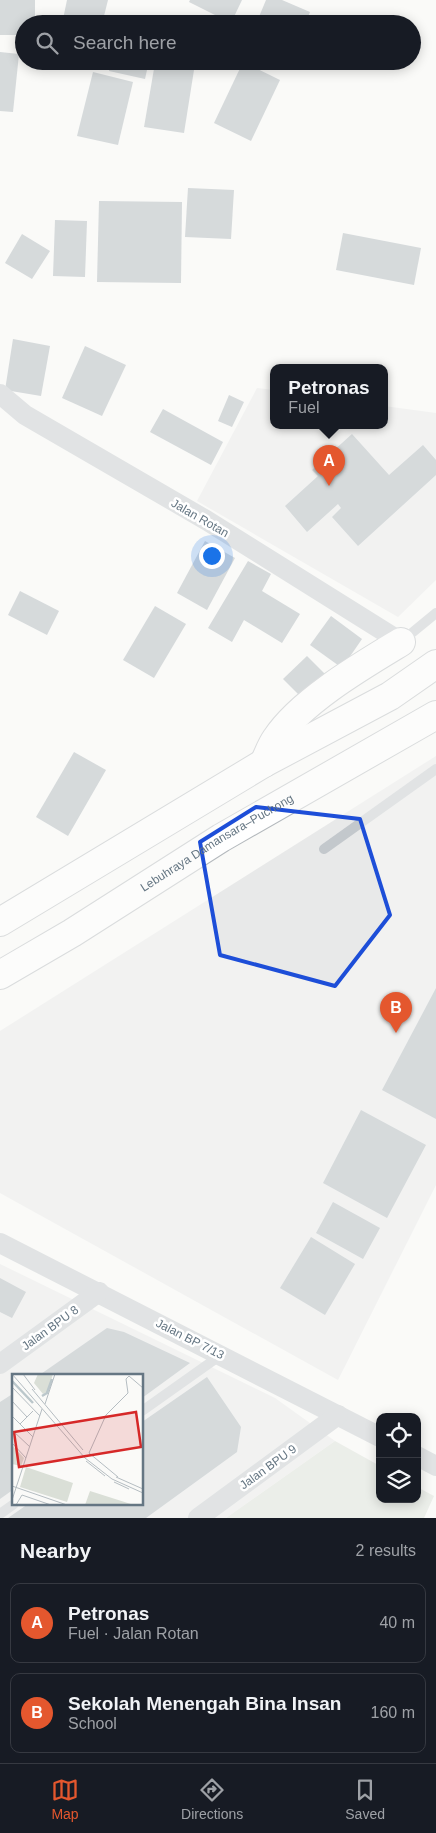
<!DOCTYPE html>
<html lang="en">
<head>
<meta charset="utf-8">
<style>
  body { margin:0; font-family:Helvetica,sans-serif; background:#20242c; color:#f1f3f6 }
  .controls { position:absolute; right:15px; bottom:15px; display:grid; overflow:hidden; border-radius:10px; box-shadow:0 2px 12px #0003 }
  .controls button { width:45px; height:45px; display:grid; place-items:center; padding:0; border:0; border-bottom:1px solid #363941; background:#171b24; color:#f1f3f6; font:25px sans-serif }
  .you { position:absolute; left:211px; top:555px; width:18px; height:18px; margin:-12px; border:4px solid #fff; border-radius:50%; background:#1a73e8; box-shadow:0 0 0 8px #1a73e833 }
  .badge { display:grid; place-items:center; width:32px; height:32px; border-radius:50%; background:#e4572e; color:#fff; font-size:16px; font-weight:700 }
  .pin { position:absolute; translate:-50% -41px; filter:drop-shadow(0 1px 2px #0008) }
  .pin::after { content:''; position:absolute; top:26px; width:18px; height:15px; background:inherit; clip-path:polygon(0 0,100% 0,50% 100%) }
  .popup { position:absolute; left:270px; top:364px; width:118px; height:65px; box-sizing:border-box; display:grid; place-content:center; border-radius:10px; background:#171b24; filter:drop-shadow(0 1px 4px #0005); font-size:16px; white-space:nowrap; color:#9ea1a6 }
  .popup b { font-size:19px; color:#f1f3f6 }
  .popup::after { content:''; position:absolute; left:50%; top:100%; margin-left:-10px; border:10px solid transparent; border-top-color:#171b24 }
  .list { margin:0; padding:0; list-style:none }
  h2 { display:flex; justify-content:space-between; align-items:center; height:65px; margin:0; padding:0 20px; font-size:21px }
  h2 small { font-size:16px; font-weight:400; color:#9ea1a6 }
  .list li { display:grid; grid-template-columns:32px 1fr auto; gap:15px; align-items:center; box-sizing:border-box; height:80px; margin:0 10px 10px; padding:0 10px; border:1px solid #363941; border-radius:10px }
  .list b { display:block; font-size:19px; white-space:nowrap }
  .list p { margin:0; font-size:16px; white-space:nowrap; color:#9ea1a6 }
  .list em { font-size:16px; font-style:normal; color:#9ea1a6 }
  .icon { flex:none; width:28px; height:28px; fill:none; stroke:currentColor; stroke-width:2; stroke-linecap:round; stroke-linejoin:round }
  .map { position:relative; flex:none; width:436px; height:1518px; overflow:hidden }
  .search { position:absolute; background:#171b24; box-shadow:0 2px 12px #0003; left:15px; right:15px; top:15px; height:55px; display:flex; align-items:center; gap:12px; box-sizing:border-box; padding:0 18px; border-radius:28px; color:#9ea1a6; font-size:19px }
  .sheet { height:245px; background:#171b24 }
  nav { display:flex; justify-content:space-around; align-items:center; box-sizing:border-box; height:70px; border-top:1px solid #363941; background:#171b24; font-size:14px; color:#9ea1a6 }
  nav a { display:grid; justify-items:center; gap:2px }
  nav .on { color:#e4572e }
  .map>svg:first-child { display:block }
</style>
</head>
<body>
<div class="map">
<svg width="436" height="1518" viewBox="0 0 436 1518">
  <rect width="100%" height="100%" fill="#fafaf8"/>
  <!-- built -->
  <g fill="#e8e9e9" fill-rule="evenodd">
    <path d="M257,388L274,390V425H384V406L436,413V580L398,617L197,501Z"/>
    <path d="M436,756V1185L338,1380L0,1193V1031Z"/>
    <path d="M0,1264L275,1398L335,1441L226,1518H0ZM14,1376H142V1504H14Z"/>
  </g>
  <!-- green -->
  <path fill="#dadfd7" d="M335,1441L380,1466V1499H417V1487L434,1496L424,1518H226Z"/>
  <!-- building -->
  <g fill="#aab3b9">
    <path d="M0,0H35V24H24V35H0Z"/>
    <path d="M67,0H108L102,24H62Z"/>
    <path d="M190,0H242L231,23L189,2Z"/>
    <path d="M266,0H282L310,12L305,24H256Z"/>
    <path d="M0,52L19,54L13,112L0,111Z"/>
    <path d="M111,61H149L145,79L109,71Z"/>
    <path d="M243,62L280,80L251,141L214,123Z"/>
    <path d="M155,63L194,70L184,133L144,127Z"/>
    <path d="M93,72L133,82L118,145L77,136Z"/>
    <path d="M188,188L234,190L231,239L185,237Z"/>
    <path d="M99,201L182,202L181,283L97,282Z"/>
    <path d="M55,220L87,221L85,277L53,276Z"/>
    <path d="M343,233L421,248L414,285L336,270Z"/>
    <path d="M22,234L50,251L32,279L5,263Z"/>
    <path d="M13,339L50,346L41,396L5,390Z"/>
    <path d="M85,346L126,365L102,416L62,398Z"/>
    <path d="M229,395L244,402L232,427L218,421Z"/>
    <path d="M163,409L223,442L211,465L150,432Z"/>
    <path d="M352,434L389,475L423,445L436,460V475L358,546L332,517L341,508L338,504L307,532L285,506L318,476L312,470Z"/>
    <path d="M205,541L235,558L207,610L177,593Z"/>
    <path d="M248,561L271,574L262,591L300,614L282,643L244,620L232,642L208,628Z"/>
    <path d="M20,591L59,611L47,635L8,615Z"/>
    <path d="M155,606L186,624L154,678L123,660Z"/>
    <path d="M331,616L362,639L342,668L310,645Z"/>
    <path d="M307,656L328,677L305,701L283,679Z"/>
    <path d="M74,752L106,770L68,836L36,817Z"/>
    <path d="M436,988V1119L382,1090Z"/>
    <path d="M361,1110L426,1145L387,1218L323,1183Z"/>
    <path d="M333,1202L380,1228L363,1259L316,1233Z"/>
    <path d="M311,1237L355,1264L325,1315L280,1288Z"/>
    <path d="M0,1278L26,1292L12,1318L0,1312Z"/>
    <path d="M107,1328L124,1332L190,1363L142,1398V1376H38Z"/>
    <path d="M207,1377L241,1427L237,1452L146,1518H8L28,1504H142V1422Z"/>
    <path d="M14,1393V1489L0,1499V1402Z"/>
  </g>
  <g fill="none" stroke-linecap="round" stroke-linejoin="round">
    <!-- highway casing -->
    <g stroke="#b4b9bd" stroke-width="30">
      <g id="highway">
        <path d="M264,763C268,755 271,746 276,739C301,701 363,665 401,642"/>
        <path d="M0,922L264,763L390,696L436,664"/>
        <path id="s1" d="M0,975L72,933L221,838L436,715"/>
      </g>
    </g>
    <!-- lane -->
    <g stroke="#c3c8cc" stroke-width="10">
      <path d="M402,641L436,613"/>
      <path d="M324,849L436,769"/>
      <path d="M142,1411L221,1355"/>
      <path d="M0,1514L14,1504"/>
    </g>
    <!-- street -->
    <g stroke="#c3c8cc" stroke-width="20">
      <path d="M0,394L25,415L206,520L401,642"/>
      <path d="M0,1243L380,1437"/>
      <path d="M0,1364L99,1292"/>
      <path d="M417,1456L436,1466"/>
      <path d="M198,1518L338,1415"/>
    </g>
    <!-- highway -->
    <use href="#highway" stroke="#fff" stroke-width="28"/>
  </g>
  <!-- marked area -->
  <path d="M0 0H436V1518H0ZM256,807L360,819L390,915L335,986L220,955L200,842Z" fill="#fafaf8" fill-opacity=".55" fill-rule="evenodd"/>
  <path fill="none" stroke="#1d4ed8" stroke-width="4" stroke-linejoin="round" d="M256,807L360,819L390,915L335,986L220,955L200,842Z"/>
  <g text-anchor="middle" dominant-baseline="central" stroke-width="5" stroke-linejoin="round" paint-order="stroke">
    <!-- street labels -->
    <g font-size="12" fill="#657683" stroke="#fff">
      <text transform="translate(200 518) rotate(30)">Jalan Rotan</text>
      <text stroke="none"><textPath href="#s1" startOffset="254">Lebuhraya Damansara–Puchong</textPath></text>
      <text transform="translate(50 1328) rotate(-36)">Jalan BPU 8</text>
      <text transform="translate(190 1339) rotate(27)">Jalan BP 7/13</text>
      <text transform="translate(268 1467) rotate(-36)">Jalan BPU 9</text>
    </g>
  </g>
  <!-- overview -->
  <g transform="translate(12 1374)">
    <rect width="131" height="131" fill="#fafaf8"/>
    <path d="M26,0H41L35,18L31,20L22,9ZM0,71L12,84L9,92L0,90ZM14,93L61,109L55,128L8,113ZM78,117L122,131H73Z" fill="#dadfd7"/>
    <path fill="none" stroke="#bbc7cb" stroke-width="2.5" d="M0,7L21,29M30,22L35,19L40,5"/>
    <path fill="none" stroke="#b5bdc2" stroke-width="1" d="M0,0L73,84L100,105L131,119M11,0L23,16M0,13L28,42M20,15L71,76M0,27L15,43M33,30L43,0M0,42L21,63M8,50L21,37M0,56L18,73M0,69L14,84M74,87L93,102M104,103L131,115M106,103L77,79L94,41L116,19L114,5L117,2L131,14M102,108L117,115M0,112L55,131M0,126L30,35M4,131L10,121L39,131"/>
    <path fill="#d62828" fill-opacity="0.15" stroke="#d62828" stroke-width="2.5" d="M124,38L129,73L7,93L2,58Z"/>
    <rect width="131" height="131" fill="none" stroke="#657683" stroke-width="2.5"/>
  </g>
</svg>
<div class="controls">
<button><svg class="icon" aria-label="locate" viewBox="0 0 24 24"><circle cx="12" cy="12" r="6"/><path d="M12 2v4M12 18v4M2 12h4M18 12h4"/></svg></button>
<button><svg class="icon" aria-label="layers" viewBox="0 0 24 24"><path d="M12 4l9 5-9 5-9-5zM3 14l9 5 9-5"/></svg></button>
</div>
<div class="you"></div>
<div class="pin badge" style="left:329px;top:486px">A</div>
<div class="popup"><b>Petronas</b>Fuel</div>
<div class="pin badge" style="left:396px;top:1033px">B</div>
<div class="search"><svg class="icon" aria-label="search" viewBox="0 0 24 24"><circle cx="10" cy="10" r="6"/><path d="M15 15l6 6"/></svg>Search here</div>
</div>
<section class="sheet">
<h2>Nearby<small>2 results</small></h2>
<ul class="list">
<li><span class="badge">A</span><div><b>Petronas</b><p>Fuel · Jalan Rotan</p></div><em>40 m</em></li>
<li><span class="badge">B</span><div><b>Sekolah Menengah Bina Insan</b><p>School</p></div><em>160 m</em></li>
</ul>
</section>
<nav>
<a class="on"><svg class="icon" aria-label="map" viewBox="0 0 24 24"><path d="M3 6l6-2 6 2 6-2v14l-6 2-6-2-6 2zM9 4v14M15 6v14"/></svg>Map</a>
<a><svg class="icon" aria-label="directions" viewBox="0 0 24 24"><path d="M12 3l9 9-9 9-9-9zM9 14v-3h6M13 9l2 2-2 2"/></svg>Directions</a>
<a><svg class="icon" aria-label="saved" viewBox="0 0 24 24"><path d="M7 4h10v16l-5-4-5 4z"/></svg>Saved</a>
</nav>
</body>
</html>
